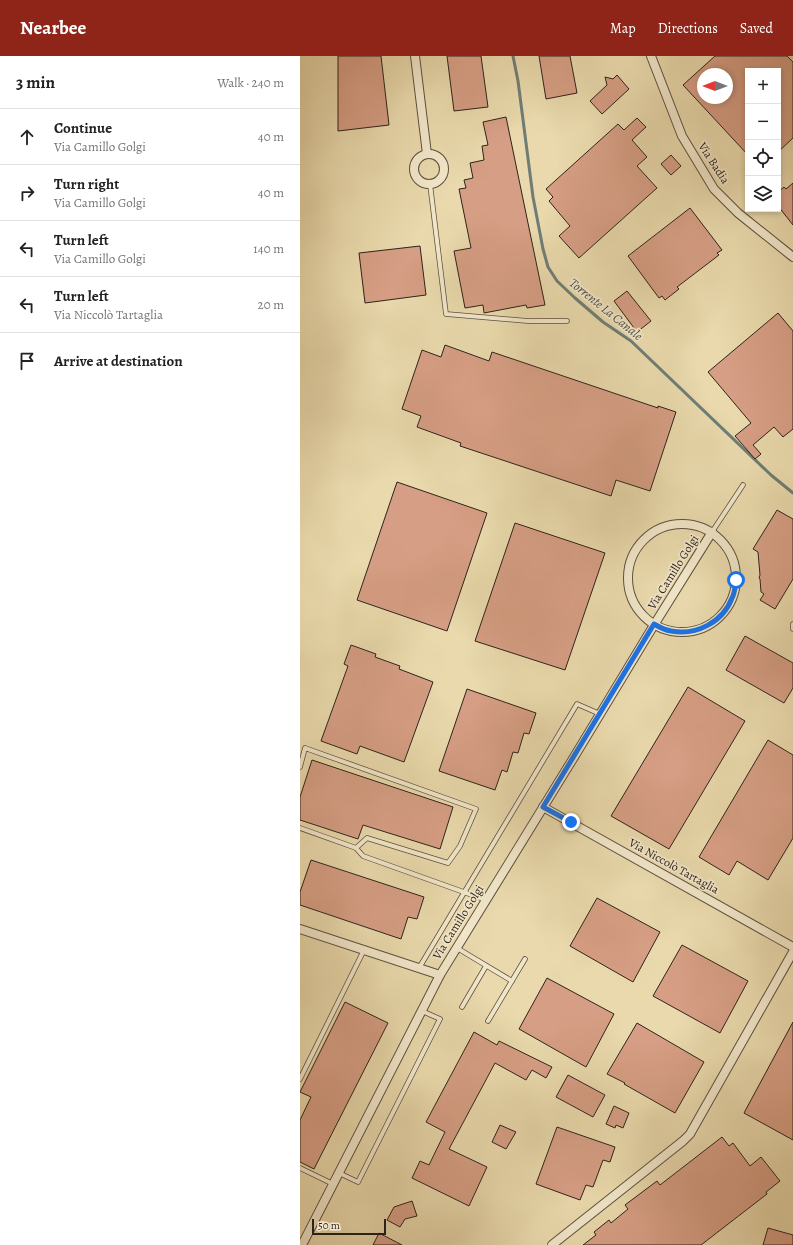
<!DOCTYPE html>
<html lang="en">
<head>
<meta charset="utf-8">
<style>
  body { margin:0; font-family:Alegreya,serif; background:#f2f2f2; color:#222 }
  .controls { position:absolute; right:12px; top:12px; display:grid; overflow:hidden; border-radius:0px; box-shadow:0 2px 6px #0003 }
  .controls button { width:36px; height:36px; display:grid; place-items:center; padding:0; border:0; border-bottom:1px solid #e0e0e0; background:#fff; color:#222; font:20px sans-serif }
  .compass { position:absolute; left:397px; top:12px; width:36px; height:36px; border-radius:50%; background:#fff; box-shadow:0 2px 6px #0003; rotate:270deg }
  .scale { position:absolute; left:12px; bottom:10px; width:74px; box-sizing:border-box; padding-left:4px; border:2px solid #2e231b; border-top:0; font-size:11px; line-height:14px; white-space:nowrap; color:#2e231b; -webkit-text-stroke:3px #f1e6c9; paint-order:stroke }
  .stop { position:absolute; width:12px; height:12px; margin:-9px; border:3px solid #1a73e8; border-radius:50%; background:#fff }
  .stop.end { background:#1a73e8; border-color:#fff; box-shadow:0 1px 4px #0008 }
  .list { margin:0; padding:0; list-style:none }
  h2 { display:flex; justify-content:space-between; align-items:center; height:52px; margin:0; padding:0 16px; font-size:17px }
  h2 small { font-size:13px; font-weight:400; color:#767676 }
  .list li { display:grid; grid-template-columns:26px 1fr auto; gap:12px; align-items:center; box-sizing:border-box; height:56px; padding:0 16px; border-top:1px solid #e0e0e0 }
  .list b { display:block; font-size:15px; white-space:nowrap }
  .list p { margin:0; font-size:13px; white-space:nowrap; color:#767676 }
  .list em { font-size:13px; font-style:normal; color:#767676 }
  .icon { flex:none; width:22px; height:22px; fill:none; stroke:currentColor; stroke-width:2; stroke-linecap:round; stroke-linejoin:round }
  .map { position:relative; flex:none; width:493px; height:1189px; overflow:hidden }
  header { display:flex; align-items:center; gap:24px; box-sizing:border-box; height:56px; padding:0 20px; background:#8f2418; color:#fff }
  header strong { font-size:19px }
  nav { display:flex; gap:22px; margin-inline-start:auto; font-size:14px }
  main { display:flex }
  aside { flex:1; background:#fff }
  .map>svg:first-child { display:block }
</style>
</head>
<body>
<header>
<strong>Nearbee</strong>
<nav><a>Map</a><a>Directions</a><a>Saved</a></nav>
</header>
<main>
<aside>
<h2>3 min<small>Walk · 240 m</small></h2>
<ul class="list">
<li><svg class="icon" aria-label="ahead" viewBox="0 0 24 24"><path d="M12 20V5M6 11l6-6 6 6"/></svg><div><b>Continue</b><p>Via Camillo Golgi</p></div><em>40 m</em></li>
<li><svg class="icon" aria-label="right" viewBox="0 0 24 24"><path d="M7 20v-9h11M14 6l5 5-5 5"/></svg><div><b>Turn right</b><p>Via Camillo Golgi</p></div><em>40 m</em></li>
<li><svg class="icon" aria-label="left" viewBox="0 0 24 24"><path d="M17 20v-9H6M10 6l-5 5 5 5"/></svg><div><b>Turn left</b><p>Via Camillo Golgi</p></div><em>140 m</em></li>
<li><svg class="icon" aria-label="left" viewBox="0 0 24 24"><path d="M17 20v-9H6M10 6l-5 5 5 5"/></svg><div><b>Turn left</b><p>Via Niccolò Tartaglia</p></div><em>20 m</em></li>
<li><svg class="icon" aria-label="arrive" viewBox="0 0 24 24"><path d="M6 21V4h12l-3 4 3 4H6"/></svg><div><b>Arrive at destination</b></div></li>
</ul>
</aside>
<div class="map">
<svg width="493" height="1189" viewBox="0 0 493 1189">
  <rect width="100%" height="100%" fill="#e9d9ac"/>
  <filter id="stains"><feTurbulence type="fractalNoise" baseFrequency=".005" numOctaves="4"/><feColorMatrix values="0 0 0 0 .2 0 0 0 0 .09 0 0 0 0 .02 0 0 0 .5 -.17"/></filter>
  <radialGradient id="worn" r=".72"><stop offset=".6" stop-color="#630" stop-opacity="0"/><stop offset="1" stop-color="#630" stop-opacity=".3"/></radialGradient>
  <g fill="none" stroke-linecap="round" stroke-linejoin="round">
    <!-- stream -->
    <path stroke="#6f7d76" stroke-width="3" d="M213,0L218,25L233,141L243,193L248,211L257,225L275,242L303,266L331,285L471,419L493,437"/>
  </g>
  <!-- building -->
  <g fill="#d69e84" stroke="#2e231b" fill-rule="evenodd">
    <path d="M38,0H81L89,69L38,75Z"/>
    <path d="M147,0H181L188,51L154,55Z"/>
    <path d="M239,0H270L277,37L246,43Z"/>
    <path d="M415,0H487L493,6V82L478,96V15H448V99L383,29ZM403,18H427V42H403Z"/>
    <path d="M317,19L329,33L302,58L290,45L307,29L305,21L313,23Z"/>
    <path d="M206,61L245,249L227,252L226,249L184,257L183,249L165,252L154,195L171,192L159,133L166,132L164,124L173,122L170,107L184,104L182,90L188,89L183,66Z"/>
    <path d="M337,62L346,71L332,84L347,101L337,110L357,132L279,202L259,180L270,170L249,145L253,141L246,133L318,68L324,74Z"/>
    <path d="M371,99L381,110L371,119L361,108Z"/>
    <path d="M493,127V169L478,150V136L484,131L486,133Z"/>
    <path d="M390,152L422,194L417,197L419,199L377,231L379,233L365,244L362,240L359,242L328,200Z"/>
    <path d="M120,190L126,239L65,247L59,197Z"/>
    <path d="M327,235L351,265L337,276L314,245Z"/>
    <path d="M478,257L493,275V373L483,381L474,371L453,389L461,398L455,403L435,380L451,367L408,316Z"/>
    <path d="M145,289L189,305L192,296L358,352V350L376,356L350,435L316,424L311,440L160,390L161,387L117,371L121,360L102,353L122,294L141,301Z"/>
    <path d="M97,426L187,457L147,575L57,544Z"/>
    <path d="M477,454L493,463V523L475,553L460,544L464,538L461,536L460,523L459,522L460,519L458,496L453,493Z"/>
    <path d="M215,467L305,497L265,614L175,585Z"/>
    <path d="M445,580L493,607V632L484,647L426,614Z"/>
    <path d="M51,589L76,598L75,601L100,610L99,613L133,626L104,706L60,690L57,698L21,685L48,610L44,608Z"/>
    <path d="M388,631L445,665L369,793L311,760Z"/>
    <path d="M167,633L236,657L229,678L224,677L218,697L213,696L207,716L202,714L195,734L139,715Z"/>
    <path d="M468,684L493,699V782L468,824L437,805L429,819L399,801Z"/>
    <path d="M12,704L153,751L140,793L63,769L58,783L0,764V741Z"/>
    <path d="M11,804L124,841L117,863L108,861L101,883L0,849V836Z"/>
    <path d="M297,842L360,876L333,926L270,890Z"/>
    <path d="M382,889L448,925L420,977L353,940Z"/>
    <path d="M247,922L314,958L286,1011L219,973Z"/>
    <path d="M45,946L88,967L14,1113L0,1106V1064L11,1041L0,1036Z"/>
    <path d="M493,966V1084L444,1057Z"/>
    <path d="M337,967L404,1006L375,1057L324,1028L325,1027L307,1018Z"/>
    <path d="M174,976L197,989L199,985L252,1011L246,1022L232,1014L226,1024L195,1007L149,1093L187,1111L169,1150L112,1122L120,1105L129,1109L145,1076L126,1066Z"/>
    <path d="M268,1019L305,1039L293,1061L256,1041Z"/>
    <path d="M314,1050L329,1057L323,1072L316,1069L315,1072L306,1068Z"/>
    <path d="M200,1069L216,1076L206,1093L192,1086Z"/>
    <path d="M257,1071L315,1091L310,1106L303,1104L293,1131L286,1129L280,1144L236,1128Z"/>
    <path d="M422,1081L429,1090L433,1087L450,1110L461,1101L480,1125L466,1136L467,1138L401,1189H283L296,1179L294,1176L309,1164L311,1167L328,1153L325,1149L357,1125L360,1129Z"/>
    <path d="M112,1145L117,1160L105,1163L100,1171L87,1164L94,1151Z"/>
    <path d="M468,1172L493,1179V1189H463Z"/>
    <path d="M79,1177L102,1189H73Z"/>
  </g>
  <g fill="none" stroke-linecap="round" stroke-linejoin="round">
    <!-- service casing -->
    <g stroke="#5d503f" stroke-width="5.5">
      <g id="service">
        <path d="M130,128L146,258L228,265H267"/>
        <path d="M412,476L443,429"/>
        <path d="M493,568V573"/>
        <path d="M0,711L5,692L176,753L160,790L148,807L67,782L56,792L0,772"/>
        <path d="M56,792L63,800L186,844"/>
        <path d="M157,892L212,925"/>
        <path d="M119,912L277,648L300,658"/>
        <path d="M162,951L186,910"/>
        <path d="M188,965L225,903"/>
        <path d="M0,1023L64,894"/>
        <path d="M0,1112L33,1128"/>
        <path d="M39,1117L58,1126L140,963L122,955"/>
      </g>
    </g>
    <!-- minor casing -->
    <g stroke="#5d503f" stroke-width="10">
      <g id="minor">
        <path d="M115,0L127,98"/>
        <path d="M351,0L382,80L414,133L438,157L493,201"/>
        <circle cx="129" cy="113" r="15"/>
        <circle cx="382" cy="522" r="54"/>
        <path d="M243,751L493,891"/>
        <path d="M0,873L140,919"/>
        <path d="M2,1189L140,919L271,706L354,569L412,476"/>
        <path d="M252,1189L383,1085L390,1078L493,896"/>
      </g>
    </g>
    <!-- service -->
    <use href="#service" stroke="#f1e6c9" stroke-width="4"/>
    <!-- minor -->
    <use href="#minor" stroke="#f1e6c9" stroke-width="8"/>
  </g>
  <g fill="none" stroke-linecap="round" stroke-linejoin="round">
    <!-- route -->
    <path stroke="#1a73e8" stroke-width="5" d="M271,766L243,751L354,568C359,571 365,574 371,575C396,580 423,566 432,542C435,537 435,530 436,524"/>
  </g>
  <g text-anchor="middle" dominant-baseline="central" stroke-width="3.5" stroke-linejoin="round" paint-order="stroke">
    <!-- street labels -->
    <g font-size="12" fill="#2e231b" stroke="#f1e6c9">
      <text transform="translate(414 107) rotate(57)">Via Badia</text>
      <text transform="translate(373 516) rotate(-58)">Via Camillo Golgi</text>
      <text transform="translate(374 810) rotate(29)">Via Niccolò Tartaglia</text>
      <text transform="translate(158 866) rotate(-58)">Via Camillo Golgi</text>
    </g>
    <!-- water labels -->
    <g font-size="13" font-style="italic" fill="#4e5049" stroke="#f1e6c9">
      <text transform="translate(306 253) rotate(39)">Torrente La Canale</text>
    </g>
  </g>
  <rect width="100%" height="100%" filter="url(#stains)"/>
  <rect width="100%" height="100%" fill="url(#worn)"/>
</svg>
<div class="controls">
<button>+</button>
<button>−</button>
<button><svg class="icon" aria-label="locate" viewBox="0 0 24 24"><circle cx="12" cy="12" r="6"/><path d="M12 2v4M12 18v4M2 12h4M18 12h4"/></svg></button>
<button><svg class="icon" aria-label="layers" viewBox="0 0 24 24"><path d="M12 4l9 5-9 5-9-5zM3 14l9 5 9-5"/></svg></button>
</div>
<svg class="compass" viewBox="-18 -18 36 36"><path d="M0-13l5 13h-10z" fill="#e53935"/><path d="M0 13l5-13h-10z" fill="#767676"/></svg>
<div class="scale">50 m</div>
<div class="stop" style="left:436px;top:524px"></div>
<div class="stop end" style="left:271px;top:766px"></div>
</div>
</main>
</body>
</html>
